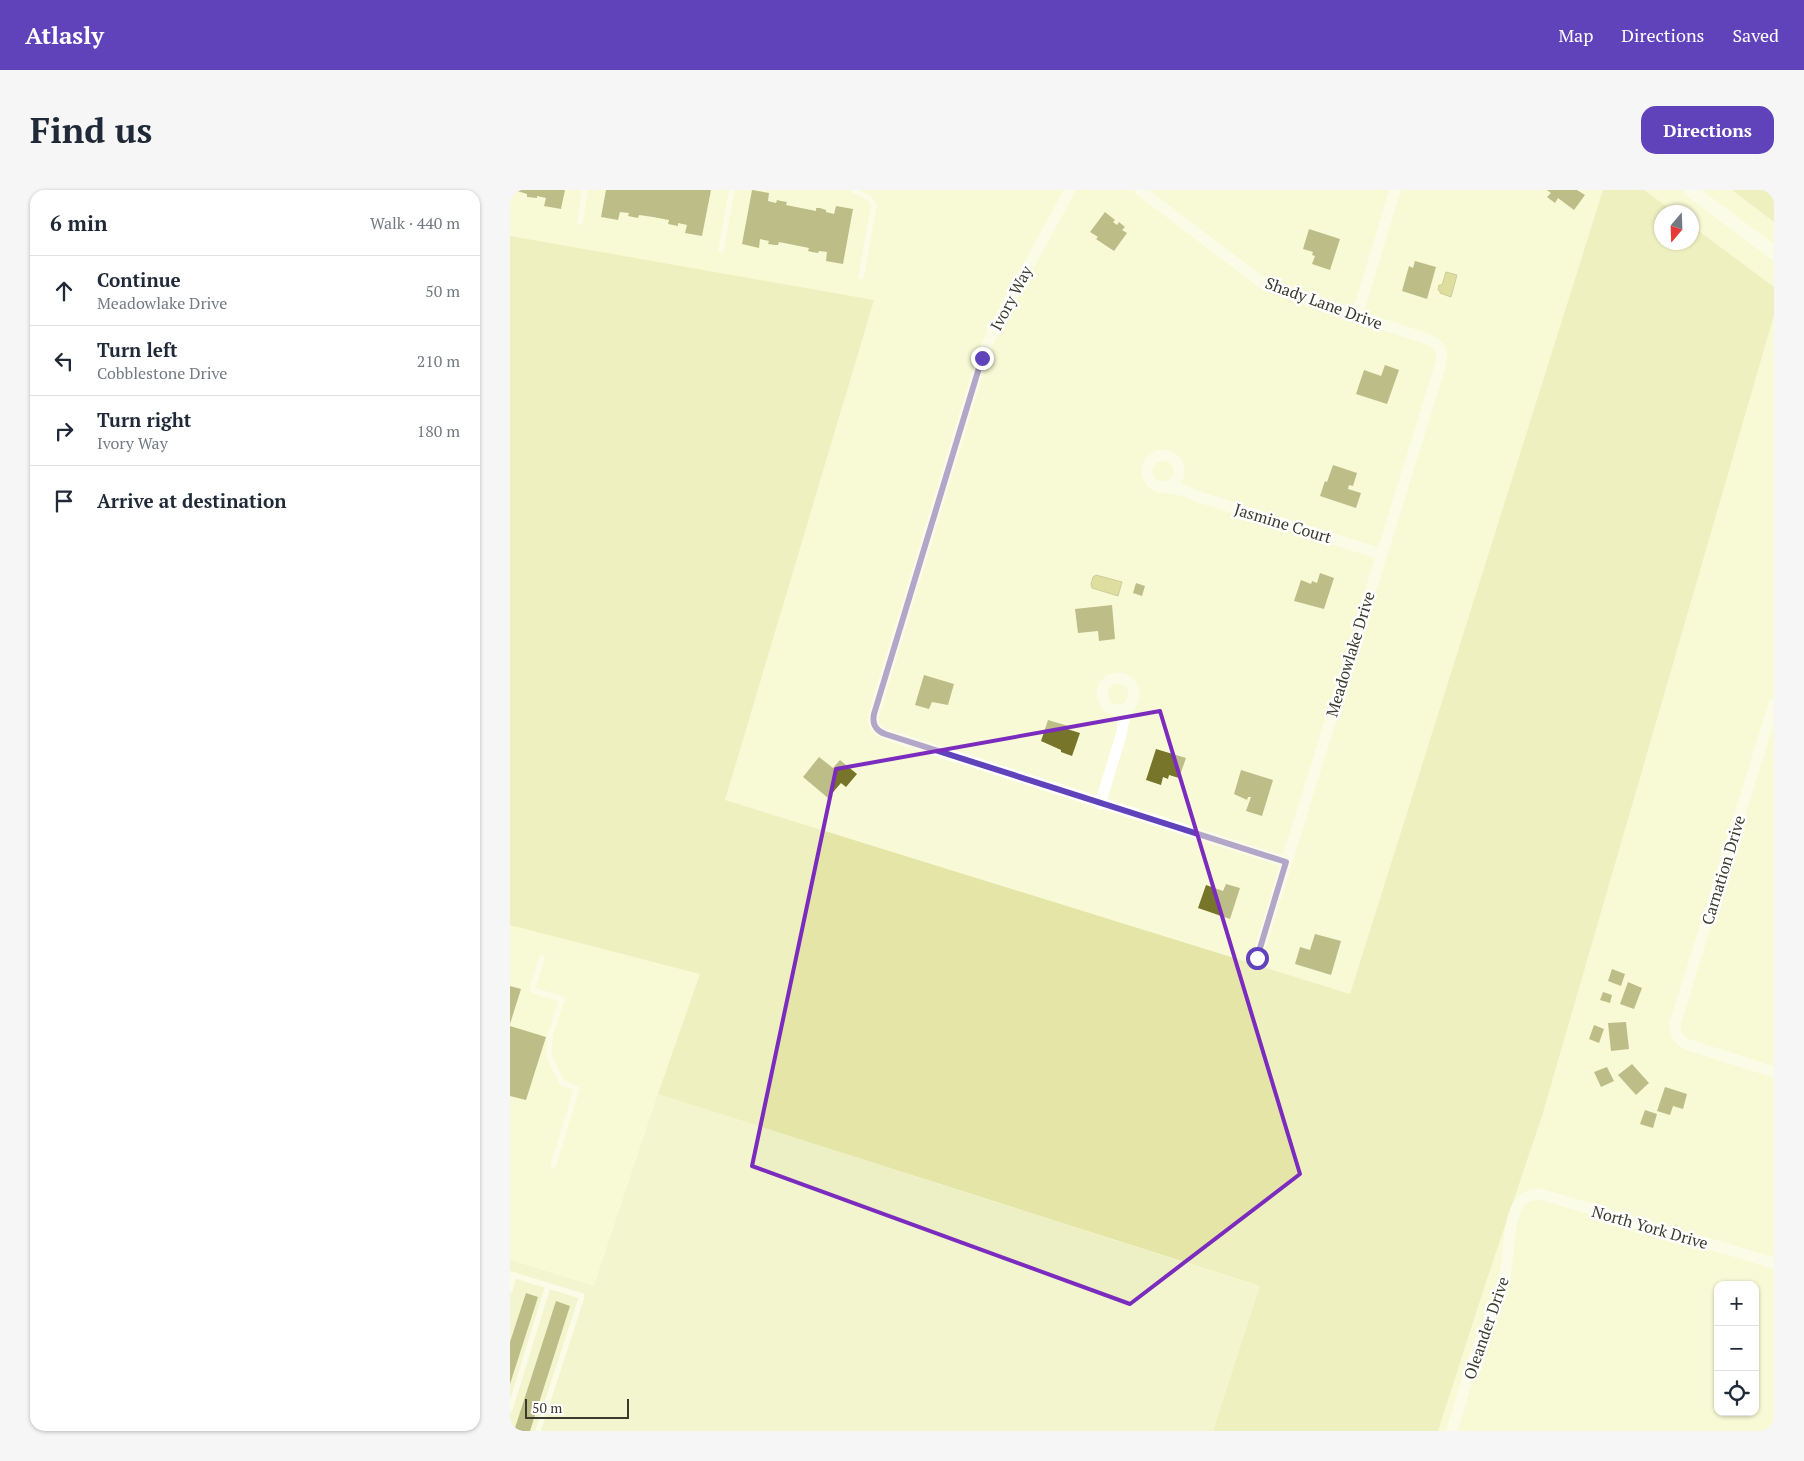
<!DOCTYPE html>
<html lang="en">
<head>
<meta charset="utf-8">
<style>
  body { margin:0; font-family:"PT Serif",serif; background:#f6f6f7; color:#1f2937 }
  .controls { position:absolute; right:15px; bottom:15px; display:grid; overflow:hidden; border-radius:10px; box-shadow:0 1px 4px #0004 }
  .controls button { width:45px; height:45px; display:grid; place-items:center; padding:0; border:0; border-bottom:1px solid #e0e1e3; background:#fff; color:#1f2937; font:25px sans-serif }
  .compass { position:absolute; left:1144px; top:15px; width:45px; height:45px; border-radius:50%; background:#fff; box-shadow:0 1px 4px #0004; rotate:199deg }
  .scale { position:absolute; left:15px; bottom:12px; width:104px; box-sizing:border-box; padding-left:5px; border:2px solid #3b3b2d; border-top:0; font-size:14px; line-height:18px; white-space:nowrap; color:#3b3b2d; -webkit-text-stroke:4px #fff; paint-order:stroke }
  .stop { position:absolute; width:15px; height:15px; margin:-11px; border:4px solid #6043bb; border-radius:50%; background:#fff }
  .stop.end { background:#6043bb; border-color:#fff; box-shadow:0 1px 5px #0008 }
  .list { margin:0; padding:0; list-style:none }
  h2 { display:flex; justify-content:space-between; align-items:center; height:65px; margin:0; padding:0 20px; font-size:21px }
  h2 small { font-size:16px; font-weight:400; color:#747a83 }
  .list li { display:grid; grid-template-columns:32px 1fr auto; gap:15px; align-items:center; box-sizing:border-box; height:70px; padding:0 20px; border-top:1px solid #e0e1e3 }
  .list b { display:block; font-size:19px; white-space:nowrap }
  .list p { margin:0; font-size:16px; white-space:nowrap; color:#747a83 }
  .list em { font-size:16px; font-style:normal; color:#747a83 }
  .icon { flex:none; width:28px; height:28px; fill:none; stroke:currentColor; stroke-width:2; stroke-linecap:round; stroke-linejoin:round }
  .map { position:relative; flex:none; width:1264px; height:1241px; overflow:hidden; border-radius:15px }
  header { display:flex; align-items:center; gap:30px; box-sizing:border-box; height:70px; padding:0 25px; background:#6043bb; color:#fff }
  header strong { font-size:24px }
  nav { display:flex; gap:28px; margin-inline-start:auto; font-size:18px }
  .intro { display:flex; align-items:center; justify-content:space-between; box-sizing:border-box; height:120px; padding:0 30px }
  h1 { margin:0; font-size:35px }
  .button { padding:12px 22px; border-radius:15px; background:#6043bb; color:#fff; font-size:18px; font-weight:700 }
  main { display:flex; gap:30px; padding:0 30px }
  aside { flex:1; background:#fff; border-radius:15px; box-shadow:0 1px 4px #0004 }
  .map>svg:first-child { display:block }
</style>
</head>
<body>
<header>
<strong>Atlasly</strong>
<nav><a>Map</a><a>Directions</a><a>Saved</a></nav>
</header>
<div class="intro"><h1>Find us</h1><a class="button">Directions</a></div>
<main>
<aside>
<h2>6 min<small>Walk · 440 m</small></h2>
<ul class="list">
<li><svg class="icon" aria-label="ahead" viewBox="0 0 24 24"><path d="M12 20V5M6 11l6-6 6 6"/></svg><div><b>Continue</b><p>Meadowlake Drive</p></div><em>50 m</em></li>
<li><svg class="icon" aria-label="left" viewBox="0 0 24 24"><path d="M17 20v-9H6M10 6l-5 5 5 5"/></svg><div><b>Turn left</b><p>Cobblestone Drive</p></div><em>210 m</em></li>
<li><svg class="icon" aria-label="right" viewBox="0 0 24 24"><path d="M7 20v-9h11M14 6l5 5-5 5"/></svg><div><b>Turn right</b><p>Ivory Way</p></div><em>180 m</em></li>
<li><svg class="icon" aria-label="arrive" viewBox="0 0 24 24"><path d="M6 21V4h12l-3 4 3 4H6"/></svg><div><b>Arrive at destination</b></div></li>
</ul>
</aside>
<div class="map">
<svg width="1264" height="1241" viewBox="0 0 1264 1241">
  <rect width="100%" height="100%" fill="#f8f9d6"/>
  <!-- built -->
  <path fill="#edefc5" d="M148,904L751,1097L703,1241H0V1070L84,1096Z"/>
  <!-- green -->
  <g fill="#e4e5a7">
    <path d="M1093,0H1134L1164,22H1152V52H1182V36L1264,97V125L1032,926L976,1092L928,1241H703L750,1096L148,904L190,784L0,735V46L364,110L215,610L840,804Z"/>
    <path d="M1222,0H1264V32Z"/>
  </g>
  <!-- water -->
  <g fill="#bebe5c" stroke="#97974e">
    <path d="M936,82L947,85L941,107L930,103V101L928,100L929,95H932Z"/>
    <path d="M586,385L612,392L608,406L582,398L581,394L583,387Z"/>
  </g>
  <!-- building -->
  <g fill="#767529">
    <path d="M4,0H55L51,19L34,16L36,8L27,6V8L17,7V4Z"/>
    <path d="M96,0H201L192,46L175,43L177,35L168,33V36L158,34L159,30L143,27L129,25L128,28L118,26L119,23L110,22L108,30L91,27Z"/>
    <path d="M242,0L259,3L258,11L266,13L267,10L271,11L277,12L276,15L306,21V18H310L316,20V22L324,24L326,16L343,19L333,74L316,71L317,62L309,61L308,63L302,62L298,61L299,58L269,52L268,55H265L258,54L259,51L250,49L249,58L232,54Z"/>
    <path d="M1037,0H1067L1075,5L1064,20L1048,8L1045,13L1037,7L1041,3Z"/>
    <path d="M595,22L605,30L603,32L607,35L609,32L615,37L612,40L617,43L604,61L586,49L588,47L580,42Z"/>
    <path d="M799,39L830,49L820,80L802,74L805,66L802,65L803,62L793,59Z"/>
    <path d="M905,71L926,77L917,109L892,101L899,76L903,78Z"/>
    <path d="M875,175L889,180L877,214L846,204L854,180L871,186Z"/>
    <path d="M823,275L847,283L843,296L839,295L838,299L851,303L846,318L810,306L815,291L817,292Z"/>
    <path d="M810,383L824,388L814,419L784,411L791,390L801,394L802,391L807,393Z"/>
    <path d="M626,393L635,396L632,406L623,403Z"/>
    <path d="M602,415L605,449L589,451L588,441L568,443L565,419Z"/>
    <path d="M414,485L444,494L438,515L422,512L419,519L405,515Z"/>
    <path d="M538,530L558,536L557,539L570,543L562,566L551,562V560L531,551Z"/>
    <path d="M646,559L676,568L669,588L659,585L658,589L653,587L651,595L636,590Z"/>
    <path d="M309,567L323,578L330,570L347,584L336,597L331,593L318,608L293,587Z"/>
    <path d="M731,580L763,590L752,626L736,621L741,607H738L737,610L724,604Z"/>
    <path d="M716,694L730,698L720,729L688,718L696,695L713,701Z"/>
    <path d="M805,744L831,751L821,785L785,774L790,757L800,760Z"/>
    <path d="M1102,779L1115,784L1111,796L1098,791Z"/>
    <path d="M1118,792L1132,798L1124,819L1110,814Z"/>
    <path d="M0,796L11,799L0,834Z"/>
    <path d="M1093,802L1102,805L1100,813L1090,810Z"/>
    <path d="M1116,832L1119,859L1101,861L1098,833Z"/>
    <path d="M1084,835L1094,839L1089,853L1079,849Z"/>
    <path d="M0,836L36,847L16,910L0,906Z"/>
    <path d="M1122,874L1139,893L1126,905L1108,885Z"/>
    <path d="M1097,877L1104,891L1091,897L1084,882Z"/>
    <path d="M1155,897L1177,904L1173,919L1163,916L1160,925L1147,921Z"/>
    <path d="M1135,920L1147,924L1143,938L1130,934Z"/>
    <path d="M16,1103L28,1107L0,1194V1152Z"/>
    <path d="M46,1111L60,1116L20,1241H4Z"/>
  </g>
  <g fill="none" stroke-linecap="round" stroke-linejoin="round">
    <!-- service -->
    <g stroke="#fff" stroke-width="5.5">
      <path d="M343,0L359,8L364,15L351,87"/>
      <path d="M70,32L75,0"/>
      <path d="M211,60L222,0"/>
      <path d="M32,768L22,800L52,809L40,846L39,866L52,893L67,898L43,976"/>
      <path d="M0,1084L72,1106L28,1241"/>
      <path d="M0,1100L4,1085"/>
      <path d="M0,1219L38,1096"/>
    </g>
    <!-- minor -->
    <g stroke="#fff" stroke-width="11">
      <path d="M560,0L482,143L472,168L364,524C362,534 365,540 375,544L776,672"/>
      <path d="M630,0L755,95L920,150C930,156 933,161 931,173L747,768"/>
      <path d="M847,126L885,0"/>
      <circle cx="653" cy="281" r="16"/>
      <path d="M649,296L677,301L686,306L871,364"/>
      <circle cx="608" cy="504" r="16"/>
      <path d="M1264,514L1165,834C1165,844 1168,849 1176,854L1264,882"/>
      <path d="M590,614L612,542L613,533L620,515"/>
      <path d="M942,1241C951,1210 960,1177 972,1147C978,1129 988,1112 993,1094C1000,1069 996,1039 1008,1015C1013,1006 1021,1005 1030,1004L1264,1073"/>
    </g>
    <!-- tertiary -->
    <path stroke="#fff" stroke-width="14" d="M1180,0L1264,63"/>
  </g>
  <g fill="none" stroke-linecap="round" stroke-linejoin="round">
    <!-- route -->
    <path stroke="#6043bb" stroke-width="6" d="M472,168L364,524C362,534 365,540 375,544L776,672L747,768"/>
  </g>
  <!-- marked area -->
  <path d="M0 0H1264V1241H0ZM650,521L790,984L620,1114L242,976L326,579Z" fill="#f8f9d6" fill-opacity=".55" fill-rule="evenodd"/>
  <path fill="none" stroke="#7b2cbf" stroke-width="4" stroke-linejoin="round" d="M650,521L790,984L620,1114L242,976L326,579Z"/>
  <g text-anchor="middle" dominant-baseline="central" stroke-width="5" stroke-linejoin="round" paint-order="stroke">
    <!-- street labels -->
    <g font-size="16" fill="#3b3b2d" stroke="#fff">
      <text transform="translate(501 108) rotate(-62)">Ivory Way</text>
      <text transform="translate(814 113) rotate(20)">Shady Lane Drive</text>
      <text transform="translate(773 333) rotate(17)">Jasmine Court</text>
      <text transform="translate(840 464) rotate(-73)">Meadowlake Drive</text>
      <text transform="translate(1213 680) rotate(-73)">Carnation Drive</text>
      <text transform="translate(1140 1037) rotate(16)">North York Drive</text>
      <text transform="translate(976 1138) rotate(-71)">Oleander Drive</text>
    </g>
  </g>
</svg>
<div class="controls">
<button>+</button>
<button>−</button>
<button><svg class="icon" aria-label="locate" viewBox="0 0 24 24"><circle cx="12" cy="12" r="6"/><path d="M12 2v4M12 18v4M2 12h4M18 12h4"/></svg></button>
</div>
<svg class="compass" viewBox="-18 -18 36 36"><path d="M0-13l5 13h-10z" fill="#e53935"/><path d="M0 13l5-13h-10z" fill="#747a83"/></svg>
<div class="scale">50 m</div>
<div class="stop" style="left:747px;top:768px"></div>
<div class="stop end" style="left:472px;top:168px"></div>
</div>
</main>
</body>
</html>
